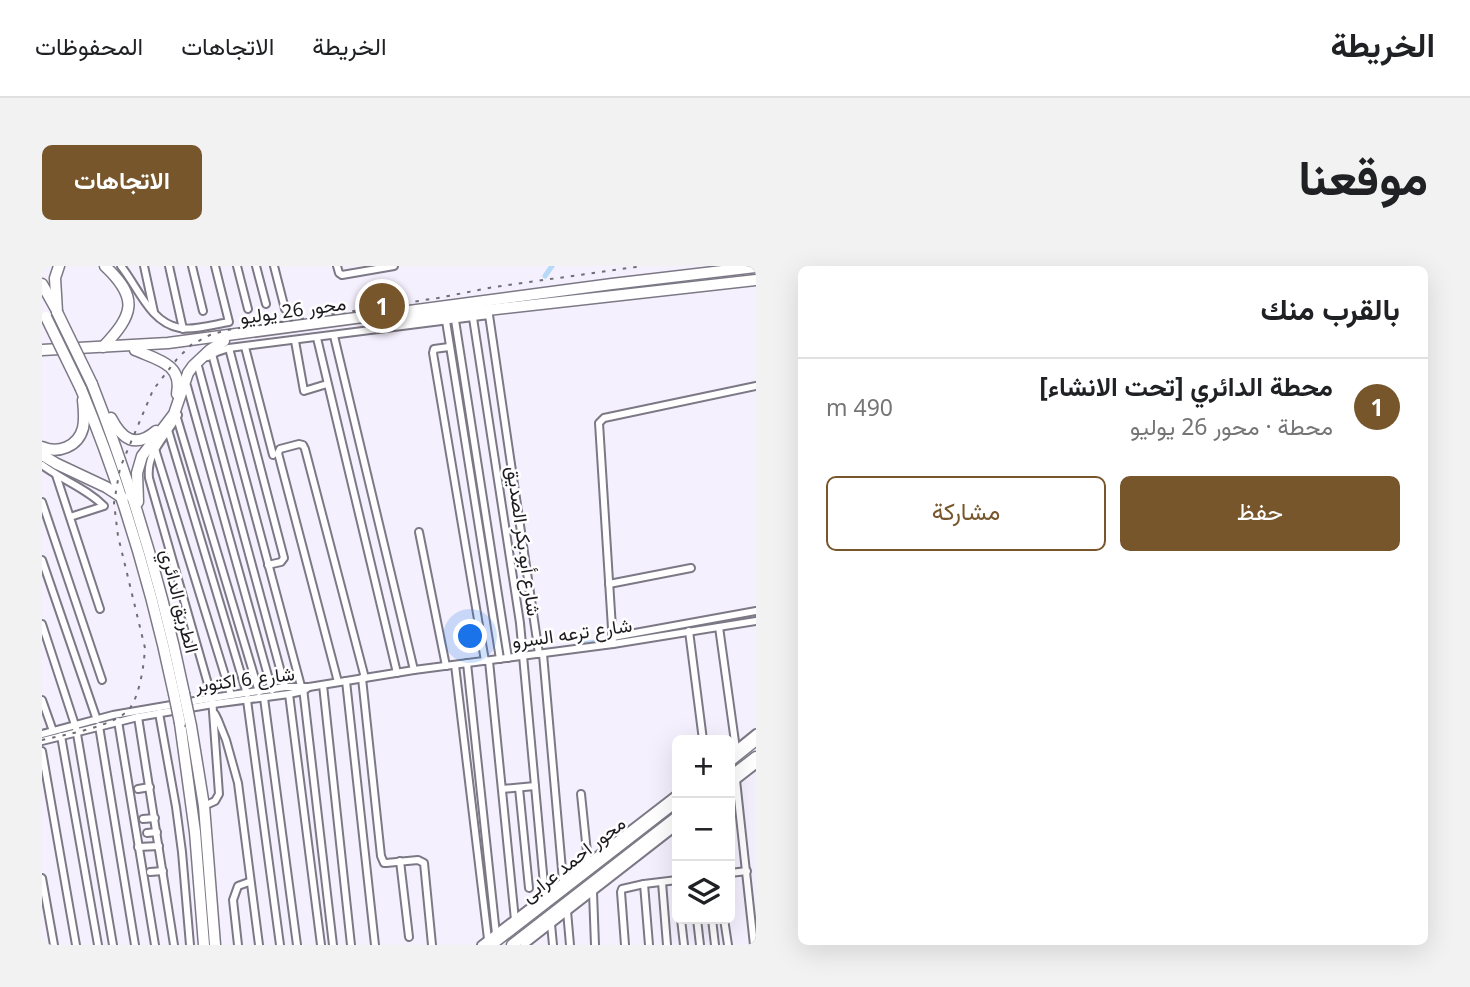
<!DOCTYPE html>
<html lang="ar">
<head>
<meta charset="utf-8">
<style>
  body { margin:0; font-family:"Noto Sans",Vazirmatn,sans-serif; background:#f2f2f2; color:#202124; direction:rtl }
  .controls { position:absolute; right:21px; bottom:21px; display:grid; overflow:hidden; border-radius:10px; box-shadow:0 7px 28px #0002 }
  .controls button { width:63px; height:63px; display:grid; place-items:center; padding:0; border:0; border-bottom:2px solid #e0e0e0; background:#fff; color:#202124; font:35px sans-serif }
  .you { position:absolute; left:429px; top:371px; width:24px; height:24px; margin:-18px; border:5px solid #fff; border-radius:50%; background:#1a73e8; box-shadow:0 0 0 10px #1a73e833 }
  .badge { display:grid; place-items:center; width:46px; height:46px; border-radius:50%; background:#77562c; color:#fff; font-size:23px; font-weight:700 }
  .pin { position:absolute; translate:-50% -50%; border:4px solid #fff; box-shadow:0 2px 7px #0006 }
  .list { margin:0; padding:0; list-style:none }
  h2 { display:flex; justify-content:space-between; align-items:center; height:91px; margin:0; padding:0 28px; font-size:30px }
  h2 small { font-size:23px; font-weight:400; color:#757577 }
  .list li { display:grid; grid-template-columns:46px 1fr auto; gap:21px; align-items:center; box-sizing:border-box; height:98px; padding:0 28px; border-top:2px solid #e0e0e0 }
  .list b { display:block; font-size:26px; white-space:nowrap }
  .list p { margin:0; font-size:23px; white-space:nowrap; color:#757577 }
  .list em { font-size:23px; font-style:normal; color:#757577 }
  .actions { display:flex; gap:14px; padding:21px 28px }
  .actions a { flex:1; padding:16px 0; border:2px solid #77562c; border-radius:10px; text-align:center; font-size:24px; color:#77562c }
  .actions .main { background:#77562c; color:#fff }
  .icon { flex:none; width:38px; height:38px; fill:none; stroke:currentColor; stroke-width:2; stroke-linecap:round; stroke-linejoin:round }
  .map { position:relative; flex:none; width:714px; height:679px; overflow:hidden; direction:ltr; border-radius:10px }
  header { display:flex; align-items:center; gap:42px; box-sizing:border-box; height:98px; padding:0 35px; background:#fff; border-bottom:2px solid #e0e0e0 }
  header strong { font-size:33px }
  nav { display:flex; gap:38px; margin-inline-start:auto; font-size:24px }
  .intro { display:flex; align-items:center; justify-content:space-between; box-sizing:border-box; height:168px; padding:0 42px }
  h1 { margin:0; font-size:49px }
  .button { padding:18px 32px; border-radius:10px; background:#77562c; color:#fff; font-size:24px; font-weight:700 }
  main { display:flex; gap:42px; padding:0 42px }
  aside { flex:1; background:#fff; border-radius:10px; box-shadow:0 7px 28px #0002 }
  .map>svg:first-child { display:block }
</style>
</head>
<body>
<header>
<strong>الخريطة</strong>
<nav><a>الخريطة</a><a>الاتجاهات</a><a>المحفوظات</a></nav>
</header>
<div class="intro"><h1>موقعنا</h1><a class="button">الاتجاهات</a></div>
<main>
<aside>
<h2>بالقرب منك<small></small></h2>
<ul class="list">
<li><span class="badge">1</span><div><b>محطة الدائري [تحت الانشاء]</b><p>محطة · محور 26 يوليو</p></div><em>490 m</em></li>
</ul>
<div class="actions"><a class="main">حفظ</a><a>مشاركة</a></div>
</aside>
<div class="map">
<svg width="714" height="679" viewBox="0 0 714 679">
  <rect width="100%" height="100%" fill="#f4f0fd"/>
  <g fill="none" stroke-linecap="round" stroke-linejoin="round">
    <!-- canal -->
    <g stroke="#b8d8f7" stroke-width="5">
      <path d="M503,10L510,0"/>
      <path d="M607,368L714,350"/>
      <path d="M540,378L569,374"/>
    </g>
    <!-- minor casing -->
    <g stroke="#7c7885" stroke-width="10">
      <g id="minor">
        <path d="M79,0C96,21 108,57 138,62C151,65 174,58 187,56L173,0"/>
        <path d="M102,0L112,46"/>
        <path d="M127,0L141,63"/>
        <path d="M150,0L161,45"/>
        <path d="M195,0L206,43"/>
        <path d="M214,0L224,38"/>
        <path d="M232,0L243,43"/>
        <path d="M295,0L297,7L300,9L352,0"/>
        <path d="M431,52L478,357L503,629"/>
        <path d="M413,54L466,392"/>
        <path d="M404,55L458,393"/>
        <path d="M292,70L372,404"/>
        <path d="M275,72L355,407"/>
        <path d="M253,75L262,125L285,118"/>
        <path d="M203,81L231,189"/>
        <path d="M407,81L392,83L391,87L443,395"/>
        <path d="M187,82L242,292L239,296L226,299"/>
        <path d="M170,88L259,420"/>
        <path d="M166,91L175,86L187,82L447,49L497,388"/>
        <path d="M156,100L243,421"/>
        <path d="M145,120L230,424"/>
        <path d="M136,149C124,171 104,186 107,212L170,432L177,528L173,535L162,540"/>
        <path d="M135,152L217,426"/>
        <path d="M126,164L205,428"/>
        <path d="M113,183L189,429"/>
        <path d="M0,199C20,214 44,222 62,240L28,251"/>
        <path d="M14,209L58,343"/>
        <path d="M0,236L60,414"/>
        <path d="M377,266L404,400"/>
        <path d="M0,294L55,454"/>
        <path d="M567,318L649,302"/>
        <path d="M0,358L34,462L71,679"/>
        <path d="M677,361L694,483"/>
        <path d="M647,365L661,474"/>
        <path d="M571,371L714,345"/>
        <path d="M571,378L557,157L562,152L714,120"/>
        <path d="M501,388L521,615"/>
        <path d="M447,395L473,654"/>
        <path d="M425,397L454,668"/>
        <path d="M413,399L446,673"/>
        <path d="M320,412L339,590L342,597H344L376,594L382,597L390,679"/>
        <path d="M304,415L333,679"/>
        <path d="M296,416L236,187L238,183L257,178L261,179L263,183L323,412"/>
        <path d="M281,419L309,679"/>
        <path d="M261,422L291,679"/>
        <path d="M247,428L279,679"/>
        <path d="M222,432L255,679"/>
        <path d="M0,434L11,465"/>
        <path d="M205,434L238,679"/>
        <path d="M117,447L134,541L140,586L148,679"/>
        <path d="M173,448L176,454L184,474L196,517L217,679"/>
        <path d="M96,451L132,679"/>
        <path d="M76,455L113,679"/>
        <path d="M57,460L93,679"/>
        <path d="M0,468L71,449L170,432L243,421H267L372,404L571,378L714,355"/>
        <path d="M19,470L56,679"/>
        <path d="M0,475L96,451L171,438L247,428L261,425L267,421"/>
        <path d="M0,485L34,679"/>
        <path d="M688,488L714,467"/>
        <path d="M694,514L712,679"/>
        <path d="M688,519L714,499"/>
        <path d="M477,522L487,622"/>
        <path d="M96,523L108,521"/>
        <path d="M460,523L493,520"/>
        <path d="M539,528L546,596"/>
        <path d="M101,553L113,552"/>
        <path d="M105,567L115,566"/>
        <path d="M96,581L117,580"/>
        <path d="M358,595L367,671"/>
        <path d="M108,606L121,605"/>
        <path d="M688,607L705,605"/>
        <path d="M0,612L12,679"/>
        <path d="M620,616L625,679"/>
        <path d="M602,618L607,679"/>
        <path d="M551,626L553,679"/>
        <path d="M525,645L528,679"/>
        <path d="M639,653L642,679"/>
        <path d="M655,653L658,679"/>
        <path d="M670,653L673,679"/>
        <path d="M682,653L686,679"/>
        <path d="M509,658L511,679"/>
        <path d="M196,679L191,634L196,620L207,616"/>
        <path d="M439,679L635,528"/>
        <path d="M482,679L635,560"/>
        <path d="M583,679L579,626L580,623L602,618L635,614"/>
      </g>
    </g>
    <!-- highway casing -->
    <g stroke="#7c7885" stroke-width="13">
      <g id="highway">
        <path d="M0,18L14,43"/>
        <path d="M15,46L13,12L17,0"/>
        <path d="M356,54L714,14"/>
        <path d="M61,81C91,49 98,33 63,0"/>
        <path d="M0,84L126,77L570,18L714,1"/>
        <path d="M93,84C116,94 141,98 135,128"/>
        <path d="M50,118C90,220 120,320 142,427"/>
        <path d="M39,123C80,222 110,323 132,428"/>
        <path d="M69,152C80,173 93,183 114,165"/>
        <path d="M0,181C16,188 36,181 41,162C43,153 42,143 41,134"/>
        <path d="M0,189L15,198L64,221L81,232"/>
        <path d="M96,236L95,207L100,190L132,148L146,107L151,100L168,84L182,75"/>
        <path d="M138,457L153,566L162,679"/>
        <path d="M149,460L162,540L173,679"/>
        <path d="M688,495L714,474"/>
        <path d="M688,511L714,491"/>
        <path d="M449,679L635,535"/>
        <path d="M470,679L635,551"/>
      </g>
    </g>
    <!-- minor -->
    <use href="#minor" stroke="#fff" stroke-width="6"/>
    <!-- highway -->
    <use href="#highway" stroke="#fff" stroke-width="10"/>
    <!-- rail -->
    <g stroke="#706d76" stroke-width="2" stroke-dasharray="3.5 7" stroke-linecap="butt">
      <path d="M363,37L396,32L452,21L601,0"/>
      <path d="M0,474C22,469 75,460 88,442C98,428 102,399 103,382L76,270L72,237L78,202L111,124L135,93L149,79L168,69L185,64L318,44"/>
    </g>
    <!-- highway-bridge casing -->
    <g stroke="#7c7885" stroke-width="13" stroke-linecap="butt">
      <g id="highway-bridge">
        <path d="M15,46L50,118"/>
        <path d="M4,51L39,123"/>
        <path d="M142,427L149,460"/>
        <path d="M132,428L138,457"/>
      </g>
    </g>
    <!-- highway-bridge -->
    <use href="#highway-bridge" stroke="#fff" stroke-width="10"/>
  </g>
  <g text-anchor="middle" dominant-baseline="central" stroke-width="5" stroke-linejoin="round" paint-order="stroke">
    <!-- street labels -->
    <g font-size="19" fill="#1d1b20" stroke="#fff">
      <text transform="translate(251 44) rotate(-8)">محور 26 يوليو</text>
      <text transform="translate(482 275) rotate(82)">شارع أبو بكر الصديق</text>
      <text transform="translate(138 335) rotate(76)">الطريق الدائري</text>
      <text transform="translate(530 367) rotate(-8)">شارع ترعه السرو</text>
      <text transform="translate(203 413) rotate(-7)">شارع 6 اكتوبر</text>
      <text transform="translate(531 593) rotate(-38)">محور احمد عرابى</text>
    </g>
  </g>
</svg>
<div class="controls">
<button>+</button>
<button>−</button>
<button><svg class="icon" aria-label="layers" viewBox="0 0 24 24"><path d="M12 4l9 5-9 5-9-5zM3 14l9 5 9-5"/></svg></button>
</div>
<div class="you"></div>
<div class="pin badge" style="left:340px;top:40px">1</div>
</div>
</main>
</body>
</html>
